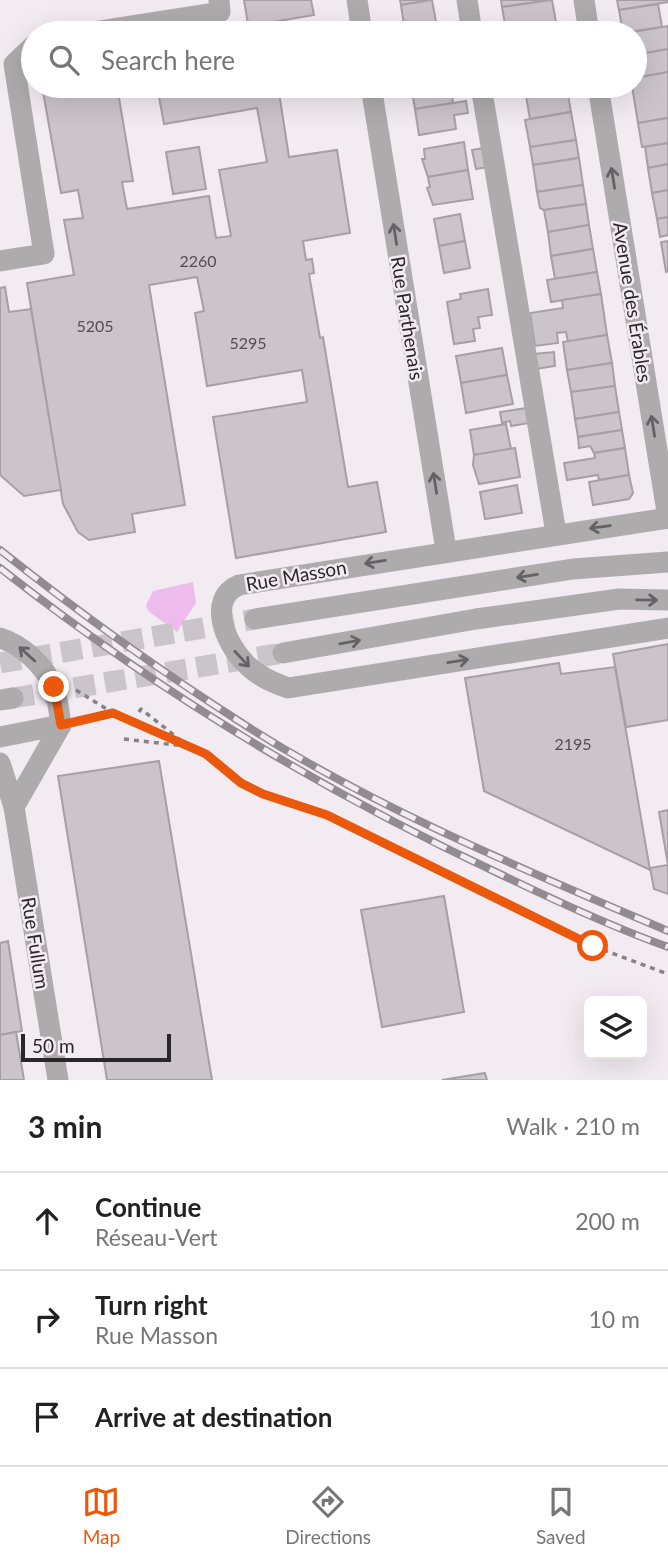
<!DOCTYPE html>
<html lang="en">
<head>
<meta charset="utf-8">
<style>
  body { margin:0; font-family:Lato,sans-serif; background:#f6f6f6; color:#222 }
  .controls { position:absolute; right:21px; bottom:21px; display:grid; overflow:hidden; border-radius:10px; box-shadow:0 7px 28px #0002 }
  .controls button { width:63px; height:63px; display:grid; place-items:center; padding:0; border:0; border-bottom:2px solid #e0e0e0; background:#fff; color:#222; font:35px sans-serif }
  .scale { position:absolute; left:21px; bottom:18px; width:150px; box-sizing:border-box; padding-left:7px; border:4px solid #2a272a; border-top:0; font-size:19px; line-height:24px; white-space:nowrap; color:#2a272a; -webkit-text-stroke:5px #f2ecf2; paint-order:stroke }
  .stop { position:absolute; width:21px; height:21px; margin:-16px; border:5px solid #ea580c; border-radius:50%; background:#fff }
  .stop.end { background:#ea580c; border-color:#fff; box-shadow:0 2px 7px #0008 }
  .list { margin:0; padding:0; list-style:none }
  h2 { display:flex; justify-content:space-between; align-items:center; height:91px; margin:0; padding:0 28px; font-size:30px }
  h2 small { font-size:23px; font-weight:400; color:#767676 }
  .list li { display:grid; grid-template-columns:46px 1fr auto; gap:21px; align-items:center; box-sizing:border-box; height:98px; padding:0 28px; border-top:2px solid #e0e0e0 }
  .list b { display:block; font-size:26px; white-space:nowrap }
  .list p { margin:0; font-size:23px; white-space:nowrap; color:#767676 }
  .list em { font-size:23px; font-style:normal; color:#767676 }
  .icon { flex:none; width:38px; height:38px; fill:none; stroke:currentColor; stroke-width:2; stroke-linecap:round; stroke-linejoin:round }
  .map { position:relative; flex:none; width:668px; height:1080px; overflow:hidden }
  .search { position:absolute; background:#fff; box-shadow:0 7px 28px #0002; left:21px; right:21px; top:21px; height:77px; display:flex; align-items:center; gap:18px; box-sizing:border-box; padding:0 24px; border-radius:38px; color:#767676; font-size:26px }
  .sheet { height:385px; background:#fff }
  nav { display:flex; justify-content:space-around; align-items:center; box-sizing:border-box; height:98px; border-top:2px solid #e0e0e0; background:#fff; font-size:19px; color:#767676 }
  nav a { display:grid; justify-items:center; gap:4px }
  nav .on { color:#ea580c }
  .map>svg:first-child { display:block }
</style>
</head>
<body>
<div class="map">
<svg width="668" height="1080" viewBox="0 0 668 1080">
  <rect width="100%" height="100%" fill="#f2ecf2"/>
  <!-- green -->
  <path fill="#edbcec" d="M193,582L196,603L177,632L148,611L146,605L153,591Z"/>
  <!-- building -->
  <g fill="#cbc4cb" stroke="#a6a0a6" stroke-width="2">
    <path d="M244,0H311L314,15L267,23L273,33H245L244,25L248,24Z"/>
    <path d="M400,0H432L401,5Z"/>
    <path d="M432,0L437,27L405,32L401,5Z"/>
    <path d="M501,0H550L502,7Z"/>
    <path d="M552,0L556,22L506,30L502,7Z"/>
    <path d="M617,0H667L668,2L619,10Z"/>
    <path d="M658,4L662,27L623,33L619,10Z"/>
    <path d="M556,22L558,33H516L515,28Z"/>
    <path d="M668,26V49L635,55V33H627Z"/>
    <path d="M668,49V72L635,78V55Z"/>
    <path d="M668,72V118L638,123L632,86H635V78Z"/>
    <path d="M42,86H117L133,181L122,182L127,209L209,196L216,238L231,236L219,170L267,162L257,108L164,124L157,86H278L289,157L337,150L350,233L303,241L306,260L312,259L314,273L309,274L320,338L323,337L348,487L377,482L386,532L236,558L213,417L307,402L302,370L207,386L195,313L204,311L197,277L149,285L185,505L132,514L135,532L89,540L78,532L63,504L27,283L74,275L64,220L83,218L78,190L61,193Z"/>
    <path d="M411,86H451L453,103L415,109Z"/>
    <path d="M519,86H567V89L520,97Z"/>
    <path d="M567,89L571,112L530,119L526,96Z"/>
    <path d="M466,101L468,113L454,115L456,129L419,135L415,109Z"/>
    <path d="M571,112L576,140L530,147L525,120Z"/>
    <path d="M668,118V143L642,147L638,123Z"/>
    <path d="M576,140L579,158L533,165L530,147Z"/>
    <path d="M464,142L468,170L428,177L422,159H425L424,149Z"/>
    <path d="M668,143V164L648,168L645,147Z"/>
    <path d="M199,147L206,189L173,194L166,152Z"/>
    <path d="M484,148L488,167L476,169L472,150Z"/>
    <path d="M579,158L583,185L537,192L533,165Z"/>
    <path d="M668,164V190L652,193L648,168Z"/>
    <path d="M468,170L473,199L433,205L427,188L430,187L428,177Z"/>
    <path d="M583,185L586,204L544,210L540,208L537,192Z"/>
    <path d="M668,190V217L657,219L652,193Z"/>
    <path d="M586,204L589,225L548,232L544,210Z"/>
    <path d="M460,214L465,241L439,246L434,219Z"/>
    <path d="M668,217V235L660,237L657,219Z"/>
    <path d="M589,225L593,249L551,256L548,232Z"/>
    <path d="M465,241L470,268L444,273L439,246Z"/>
    <path d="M668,241V271L666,272L661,242Z"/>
    <path d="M593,249L597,272L555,279L551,256Z"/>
    <path d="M597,272L601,294L551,302L547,280Z"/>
    <path d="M5,287L9,312L31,309L61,490L24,496L0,475V288Z"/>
    <path d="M488,289L492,315L478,317L480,328L473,329L475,341L454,344L447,302L461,299L460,294Z"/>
    <path d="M601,294L607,335L568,342L566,332L557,333L558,343L535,346L530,313L563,308L562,300Z"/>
    <path d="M607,335L612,363L567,370L563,342Z"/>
    <path d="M502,348L507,375L461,383L456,356Z"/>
    <path d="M554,352L555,366L535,369L534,354Z"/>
    <path d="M612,363L615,386L571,392L567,370Z"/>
    <path d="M507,375L513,404L466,413L461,383Z"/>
    <path d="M615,386L619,412L575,419L571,392Z"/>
    <path d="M527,408L529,423L511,426L510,421L502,423L500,412Z"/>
    <path d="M619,412L622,430L578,437L575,419Z"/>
    <path d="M506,424L511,449L474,455L470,430Z"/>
    <path d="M622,430L625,448L594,453L590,446L579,448L578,437Z"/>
    <path d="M515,448L520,477L479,484L473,465L474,455Z"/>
    <path d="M625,448L629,475L599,480L598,475L567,480L564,463L595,458L594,453Z"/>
    <path d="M629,475L633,493L629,499L593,505L589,482Z"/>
    <path d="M517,485L522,513L485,519L480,492Z"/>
    <path d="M668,644V720L626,727L613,654Z"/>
    <path d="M559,663L561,674L615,667L650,870L484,791L465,678Z"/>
    <path d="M159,761L212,1080H107L58,776Z"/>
    <path d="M668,810V894L654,889L650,868L668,865L659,812Z"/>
    <path d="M444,896L464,1012L382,1027L361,910Z"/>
    <path d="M8,941L22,1031L0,1035V943Z"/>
    <path d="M16,1032L24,1080H0V1035Z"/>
    <path d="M485,1073L487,1080H442Z"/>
  </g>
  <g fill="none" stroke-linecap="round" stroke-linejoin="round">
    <!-- minor-tunnel -->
    <g stroke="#cac5ca" stroke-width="21" stroke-dasharray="21 10" stroke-linecap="butt">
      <path d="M0,663L255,619"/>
      <path d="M13,698L283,653"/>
    </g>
    <!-- path -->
    <g stroke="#878287" stroke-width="3.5" stroke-dasharray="5 5" stroke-linecap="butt">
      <path d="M76,690L113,713L206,754L241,783L263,794L327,815L593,946L668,974"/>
      <path d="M139,712L141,709L184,743"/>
      <path d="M80,720L113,713"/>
      <path d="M124,739L184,746"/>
    </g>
    <!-- minor -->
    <g stroke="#aeabad" stroke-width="21">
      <path d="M357,0L362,33"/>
      <path d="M467,0L472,33"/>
      <path d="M584,0L589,33"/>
      <path d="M86,33L220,12L219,0"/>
      <path d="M371,86L446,550"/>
      <path d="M481,86L556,533"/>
      <path d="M598,86L668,518"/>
      <path d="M0,261L44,254L14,64L33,46"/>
      <path d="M668,518L239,585C206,599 226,644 245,663C257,676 272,682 288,688L668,628"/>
      <path d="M255,619L573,569L668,562"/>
      <path d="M0,638C21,644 44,665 53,686C58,697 59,713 61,725"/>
      <path d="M283,653L476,619L619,599L668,600"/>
      <path d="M0,700L13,698"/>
      <path d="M0,737L61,725"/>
      <path d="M0,763L14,807L58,1080"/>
      <path d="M14,807L61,725"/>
    </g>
    <!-- rail casing -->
    <g stroke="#918c91" stroke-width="8">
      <g id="rail">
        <path d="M0,550C78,612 160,671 245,725C377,809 525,870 668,931"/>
        <path d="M0,568C155,690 324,792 502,875C556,901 612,927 668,947"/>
      </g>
    </g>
    <!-- rail -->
    <use href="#rail" stroke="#f2ecf2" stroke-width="5" stroke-dasharray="16" stroke-linecap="butt"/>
  </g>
  <!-- one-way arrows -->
  <defs><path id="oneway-shaft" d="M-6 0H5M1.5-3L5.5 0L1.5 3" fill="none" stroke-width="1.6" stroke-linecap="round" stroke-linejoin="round" transform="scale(1.75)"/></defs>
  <g stroke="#656265">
    <use href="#oneway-shaft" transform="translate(613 178) rotate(-99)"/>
    <use href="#oneway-shaft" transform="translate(395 234) rotate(-99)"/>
    <use href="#oneway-shaft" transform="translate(653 426) rotate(-99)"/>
    <use href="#oneway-shaft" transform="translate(435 483) rotate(-99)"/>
    <use href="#oneway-shaft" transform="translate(600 527) rotate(172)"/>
    <use href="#oneway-shaft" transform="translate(375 562) rotate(171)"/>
    <use href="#oneway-shaft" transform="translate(527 576) rotate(171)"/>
    <use href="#oneway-shaft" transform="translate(647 600) rotate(1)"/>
    <use href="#oneway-shaft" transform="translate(350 642) rotate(-10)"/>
    <use href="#oneway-shaft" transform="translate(27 654) rotate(-138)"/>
    <use href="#oneway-shaft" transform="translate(242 659) rotate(47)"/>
    <use href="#oneway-shaft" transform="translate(458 661) rotate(-9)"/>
  </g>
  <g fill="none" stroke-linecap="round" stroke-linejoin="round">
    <!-- route -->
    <path stroke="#ea580c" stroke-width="9" d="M54,687L61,725L113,713L206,754L241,783L263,794L327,815L593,946"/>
  </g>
  <g text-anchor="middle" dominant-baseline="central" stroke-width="5" stroke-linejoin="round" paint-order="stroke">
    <!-- number labels -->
    <g font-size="16" fill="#524e52">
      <text x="198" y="260">2260</text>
      <text x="95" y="325">5205</text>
      <text x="248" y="342">5295</text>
      <text x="573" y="743">2195</text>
    </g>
    <!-- street labels -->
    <g font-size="19" fill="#2a272a" stroke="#f2ecf2">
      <text transform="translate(633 302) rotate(81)">Avenue des Érables</text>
      <text transform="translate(408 318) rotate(81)">Rue Parthenais</text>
      <text transform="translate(296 575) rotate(-10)">Rue Masson</text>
      <text transform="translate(36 943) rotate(81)">Rue Fullum</text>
    </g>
  </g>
</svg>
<div class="controls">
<button><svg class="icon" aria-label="layers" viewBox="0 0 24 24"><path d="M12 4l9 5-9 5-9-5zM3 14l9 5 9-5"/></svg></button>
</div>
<div class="scale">50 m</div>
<div class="stop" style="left:593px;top:946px"></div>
<div class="stop end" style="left:54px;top:687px"></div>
<div class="search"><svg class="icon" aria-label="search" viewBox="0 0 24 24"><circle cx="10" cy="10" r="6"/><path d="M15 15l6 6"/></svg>Search here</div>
</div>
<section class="sheet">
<h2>3 min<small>Walk · 210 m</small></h2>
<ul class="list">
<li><svg class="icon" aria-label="ahead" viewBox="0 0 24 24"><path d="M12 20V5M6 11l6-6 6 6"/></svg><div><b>Continue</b><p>Réseau-Vert</p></div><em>200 m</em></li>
<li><svg class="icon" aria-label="right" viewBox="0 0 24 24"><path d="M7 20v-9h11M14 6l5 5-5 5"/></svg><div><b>Turn right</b><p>Rue Masson</p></div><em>10 m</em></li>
<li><svg class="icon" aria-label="arrive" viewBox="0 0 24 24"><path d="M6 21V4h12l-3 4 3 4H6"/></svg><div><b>Arrive at destination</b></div></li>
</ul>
</section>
<nav>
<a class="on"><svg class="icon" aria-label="map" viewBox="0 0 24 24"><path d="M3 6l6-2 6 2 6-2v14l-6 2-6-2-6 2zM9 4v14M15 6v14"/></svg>Map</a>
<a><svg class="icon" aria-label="directions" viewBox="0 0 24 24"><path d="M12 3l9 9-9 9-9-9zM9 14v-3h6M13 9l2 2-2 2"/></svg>Directions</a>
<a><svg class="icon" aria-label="saved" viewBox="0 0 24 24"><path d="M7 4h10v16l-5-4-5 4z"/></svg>Saved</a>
</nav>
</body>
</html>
